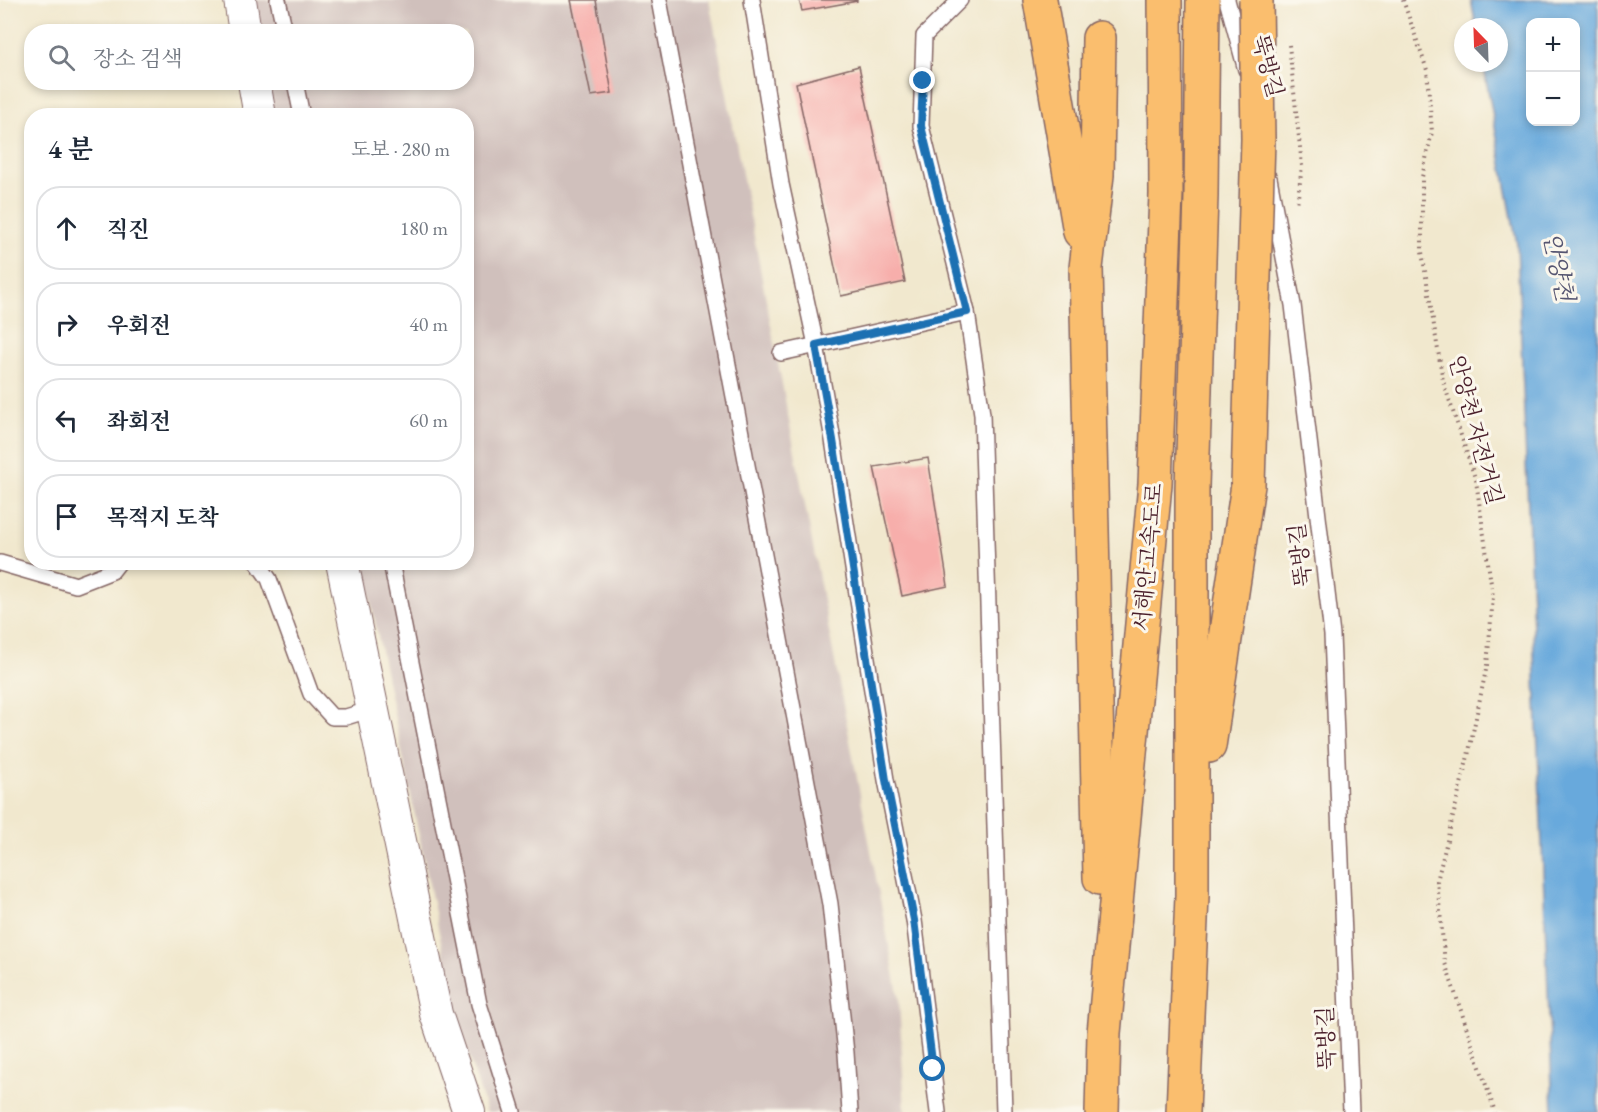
<!DOCTYPE html>
<html lang="ko">
<head>
<meta charset="utf-8">
<style>
  body { margin:0; font-family:"EB Garamond","Noto Serif KR",serif; background:#f6f6f7; color:#1f2937 }
  .controls { position:absolute; right:18px; top:18px; display:grid; overflow:hidden; border-radius:12px; box-shadow:0 3px 9px #0003 }
  .controls button { width:54px; height:54px; display:grid; place-items:center; padding:0; border:0; border-bottom:2px solid #e0e1e3; background:#fff; color:#1f2937; font:30px sans-serif }
  .compass { position:absolute; left:1454px; top:18px; width:54px; height:54px; border-radius:50%; background:#fff; box-shadow:0 3px 9px #0003; rotate:337deg }
  .stop { position:absolute; width:18px; height:18px; margin:-14px; border:4px solid #1f6fb2; border-radius:50%; background:#fff }
  .stop.end { background:#1f6fb2; border-color:#fff; box-shadow:0 2px 6px #0008 }
  .list { margin:0; padding:0; list-style:none }
  h2 { display:flex; justify-content:space-between; align-items:center; height:78px; margin:0; padding:0 24px; font-size:26px }
  h2 small { font-size:20px; font-weight:400; color:#747a83 }
  .list li { display:grid; grid-template-columns:39px 1fr auto; gap:18px; align-items:center; box-sizing:border-box; height:84px; margin:0 12px 12px; padding:0 12px; border:2px solid #e0e1e3; border-radius:24px }
  .list b { display:block; font-size:22px; white-space:nowrap }
  .list em { font-size:20px; font-style:normal; color:#747a83 }
  .icon { flex:none; width:33px; height:33px; fill:none; stroke:currentColor; stroke-width:2; stroke-linecap:round; stroke-linejoin:round }
  .map { position:relative; flex:none; width:1598px; height:1112px; overflow:hidden }
  .search { position:absolute; background:#fff; box-shadow:0 3px 9px #0003; left:24px; top:24px; width:450px; height:66px; display:flex; align-items:center; gap:15px; box-sizing:border-box; padding:0 21px; border-radius:24px; color:#747a83; font-size:22px }
  .panel { position:absolute; background:#fff; box-shadow:0 3px 9px #0003; left:24px; top:108px; width:450px; height:462px; border-radius:24px }
  .map>svg:first-child { display:block }
</style>
</head>
<body>
<div class="map">
<svg width="1598" height="1112" viewBox="0 0 1598 1112">
  <rect width="100%" height="100%" fill="#fbf7ec"/>
  <filter id="ink" filterUnits="userSpaceOnUse"><feTurbulence type="fractalNoise" baseFrequency=".0167" numOctaves="2"/><feDisplacementMap in="SourceGraphic" scale="12" xChannelSelector="R" yChannelSelector="G"/><feConvolveMatrix kernelMatrix="1 2 1 2 8 2 1 2 1" color-interpolation-filters="sRGB"/></filter>
  <filter id="wash" filterUnits="userSpaceOnUse"><feTurbulence type="fractalNoise" baseFrequency=".008" numOctaves="4" result="noise"/><feDisplacementMap in="SourceGraphic" scale="24" xChannelSelector="R" yChannelSelector="G"/><feGaussianBlur stdDeviation="1.35" result="paint"/><feColorMatrix in="noise" values="0 0 0 0 0 0 0 0 0 0 0 0 0 0 0 0 0 1.4 0 .05"/><feComposite in="paint" operator="in"/></filter>
  <g filter="url(#wash)">
    <rect width="100%" height="100%" fill="#f1e8ce"/>
    <!-- industrial -->
    <path fill="#d0c0bc" d="M246,0H709L899,999L905,1112H487L458,1024L363,563L466,562V116L270,115L263,83L466,82V32L252,31Z"/>
    <!-- water -->
    <path fill="#68a9dc" stroke="#596484" stroke-width="1.5" fill-rule="evenodd" d="M1471,0H1598V1112H1553L1517,244L1483,63H1499V27H1476ZM1530,22H1576V122H1530Z"/>
    <g id="blocks">
      <!-- building -->
      <g fill="#f7aeab">
        <path d="M571,0H596L612,93L591,96Z"/>
        <path d="M799,0H857V1L802,11Z"/>
        <path d="M859,66L905,282L841,296L796,83Z"/>
        <path d="M928,458L948,586L902,596L874,467Z"/>
      </g>
    </g>
  </g>
  <g filter="url(#ink)">
    <use href="#blocks" fill-opacity="0" stroke="#846564" stroke-width="1.5"/>
    <g fill="none" stroke-linecap="round" stroke-linejoin="round">
      <!-- lane casing -->
      <g stroke="#846564" stroke-width="18">
        <g id="lane">
          <path d="M278,0L285,32"/>
          <path d="M659,0L830,904L846,1053L850,1112"/>
          <path d="M752,0L781,184L816,345L833,440L886,780L914,920L938,1112"/>
          <path d="M960,0L924,36L921,126L967,312L982,414L1004,1112"/>
          <path d="M1227,0L1246,70"/>
          <path d="M295,82L302,116"/>
          <path d="M1269,178L1293,305L1332,635L1351,1112"/>
          <path d="M781,353L967,312"/>
          <path d="M257,562L269,579L311,694L332,717H346L372,709"/>
          <path d="M391,562L479,1004L513,1112"/>
          <path d="M0,563L76,585L112,571L119,562"/>
        </g>
      </g>
      <!-- street casing -->
      <g stroke="#846564" stroke-width="34">
        <g id="street">
          <path d="M240,0L245,32"/>
          <path d="M254,82L260,116"/>
          <path d="M342,562L436,1014L469,1112"/>
        </g>
      </g>
      <!-- highway casing -->
      <g stroke="#846564" stroke-width="36">
        <g id="highway">
          <path d="M1040,0L1080,232"/>
          <path d="M1099,38L1097,175L1086,268L1100,878"/>
          <path d="M1209,746L1248,485"/>
          <path d="M1102,1112L1104,1033L1155,484L1166,194L1165,0"/>
          <path d="M1183,1112L1192,896V487L1201,196L1203,0"/>
        </g>
      </g>
      <!-- path -->
      <g stroke="#846564" stroke-width="4" stroke-dasharray="1.5 4.5" stroke-linecap="butt">
        <path d="M1403,0L1427,70L1432,132L1422,177V252L1443,381L1476,481L1493,597L1487,665L1468,756L1437,881L1445,963L1495,1112"/>
        <path d="M1289,45L1302,166L1297,205"/>
      </g>
      <!-- lane -->
      <use href="#lane" stroke="#fff" stroke-width="15"/>
      <!-- street -->
      <use href="#street" stroke="#fff" stroke-width="32"/>
      <!-- highway -->
      <use href="#highway" stroke="#fabe6e" stroke-width="33"/>
      <!-- highway-bridge casing -->
      <g stroke="#846564" stroke-width="36" stroke-linecap="butt">
        <path id="highway-bridge" d="M1248,485L1258,139L1256,0"/>
      </g>
      <!-- highway-bridge -->
      <use href="#highway-bridge" stroke="#fabe6e" stroke-width="33"/>
    </g>
  </g>
  <g fill="none" stroke-linecap="round" stroke-linejoin="round" filter="url(#ink)">
    <!-- route -->
    <path stroke="#1f6fb2" stroke-width="8" d="M923,81L921,126L967,312L816,345L833,440L886,780L914,920L933,1069"/>
  </g>
  <g text-anchor="middle" dominant-baseline="central" stroke-width="6" stroke-linejoin="round" paint-order="stroke">
    <!-- street labels -->
    <g font-size="22" fill="#4a1f2b" stroke="#fbf7ec">
      <text transform="translate(1268 66) rotate(75)">뚝방길</text>
      <text transform="translate(1476 430) rotate(75)">안양천 자전거길</text>
      <text transform="translate(1300 555) rotate(-97)">뚝방길</text>
      <text transform="translate(1148 557) rotate(-85)">서해안고속도로</text>
      <text transform="translate(1326 1038) rotate(-92)">뚝방길</text>
    </g>
    <!-- water labels -->
    <g font-size="24" font-style="italic" fill="#565672" stroke="#fbf7ec">
      <text transform="translate(1559 267) rotate(78)">안양천</text>
    </g>
  </g>
</svg>
<div class="controls">
<button>+</button>
<button>−</button>
</div>
<svg class="compass" viewBox="-18 -18 36 36"><path d="M0-13l5 13h-10z" fill="#e53935"/><path d="M0 13l5-13h-10z" fill="#747a83"/></svg>
<div class="stop" style="left:933px;top:1069px"></div>
<div class="stop end" style="left:923px;top:81px"></div>
<div class="search"><svg class="icon" aria-label="search" viewBox="0 0 24 24"><circle cx="10" cy="10" r="6"/><path d="M15 15l6 6"/></svg>장소 검색</div>
<section class="panel">
<h2>4 분<small>도보 · 280 m</small></h2>
<ul class="list">
<li><svg class="icon" aria-label="ahead" viewBox="0 0 24 24"><path d="M12 20V5M6 11l6-6 6 6"/></svg><div><b>직진</b></div><em>180 m</em></li>
<li><svg class="icon" aria-label="right" viewBox="0 0 24 24"><path d="M7 20v-9h11M14 6l5 5-5 5"/></svg><div><b>우회전</b></div><em>40 m</em></li>
<li><svg class="icon" aria-label="left" viewBox="0 0 24 24"><path d="M17 20v-9H6M10 6l-5 5 5 5"/></svg><div><b>좌회전</b></div><em>60 m</em></li>
<li><svg class="icon" aria-label="arrive" viewBox="0 0 24 24"><path d="M6 21V4h12l-3 4 3 4H6"/></svg><div><b>목적지 도착</b></div></li>
</ul>
</section>
</div>
</body>
</html>
